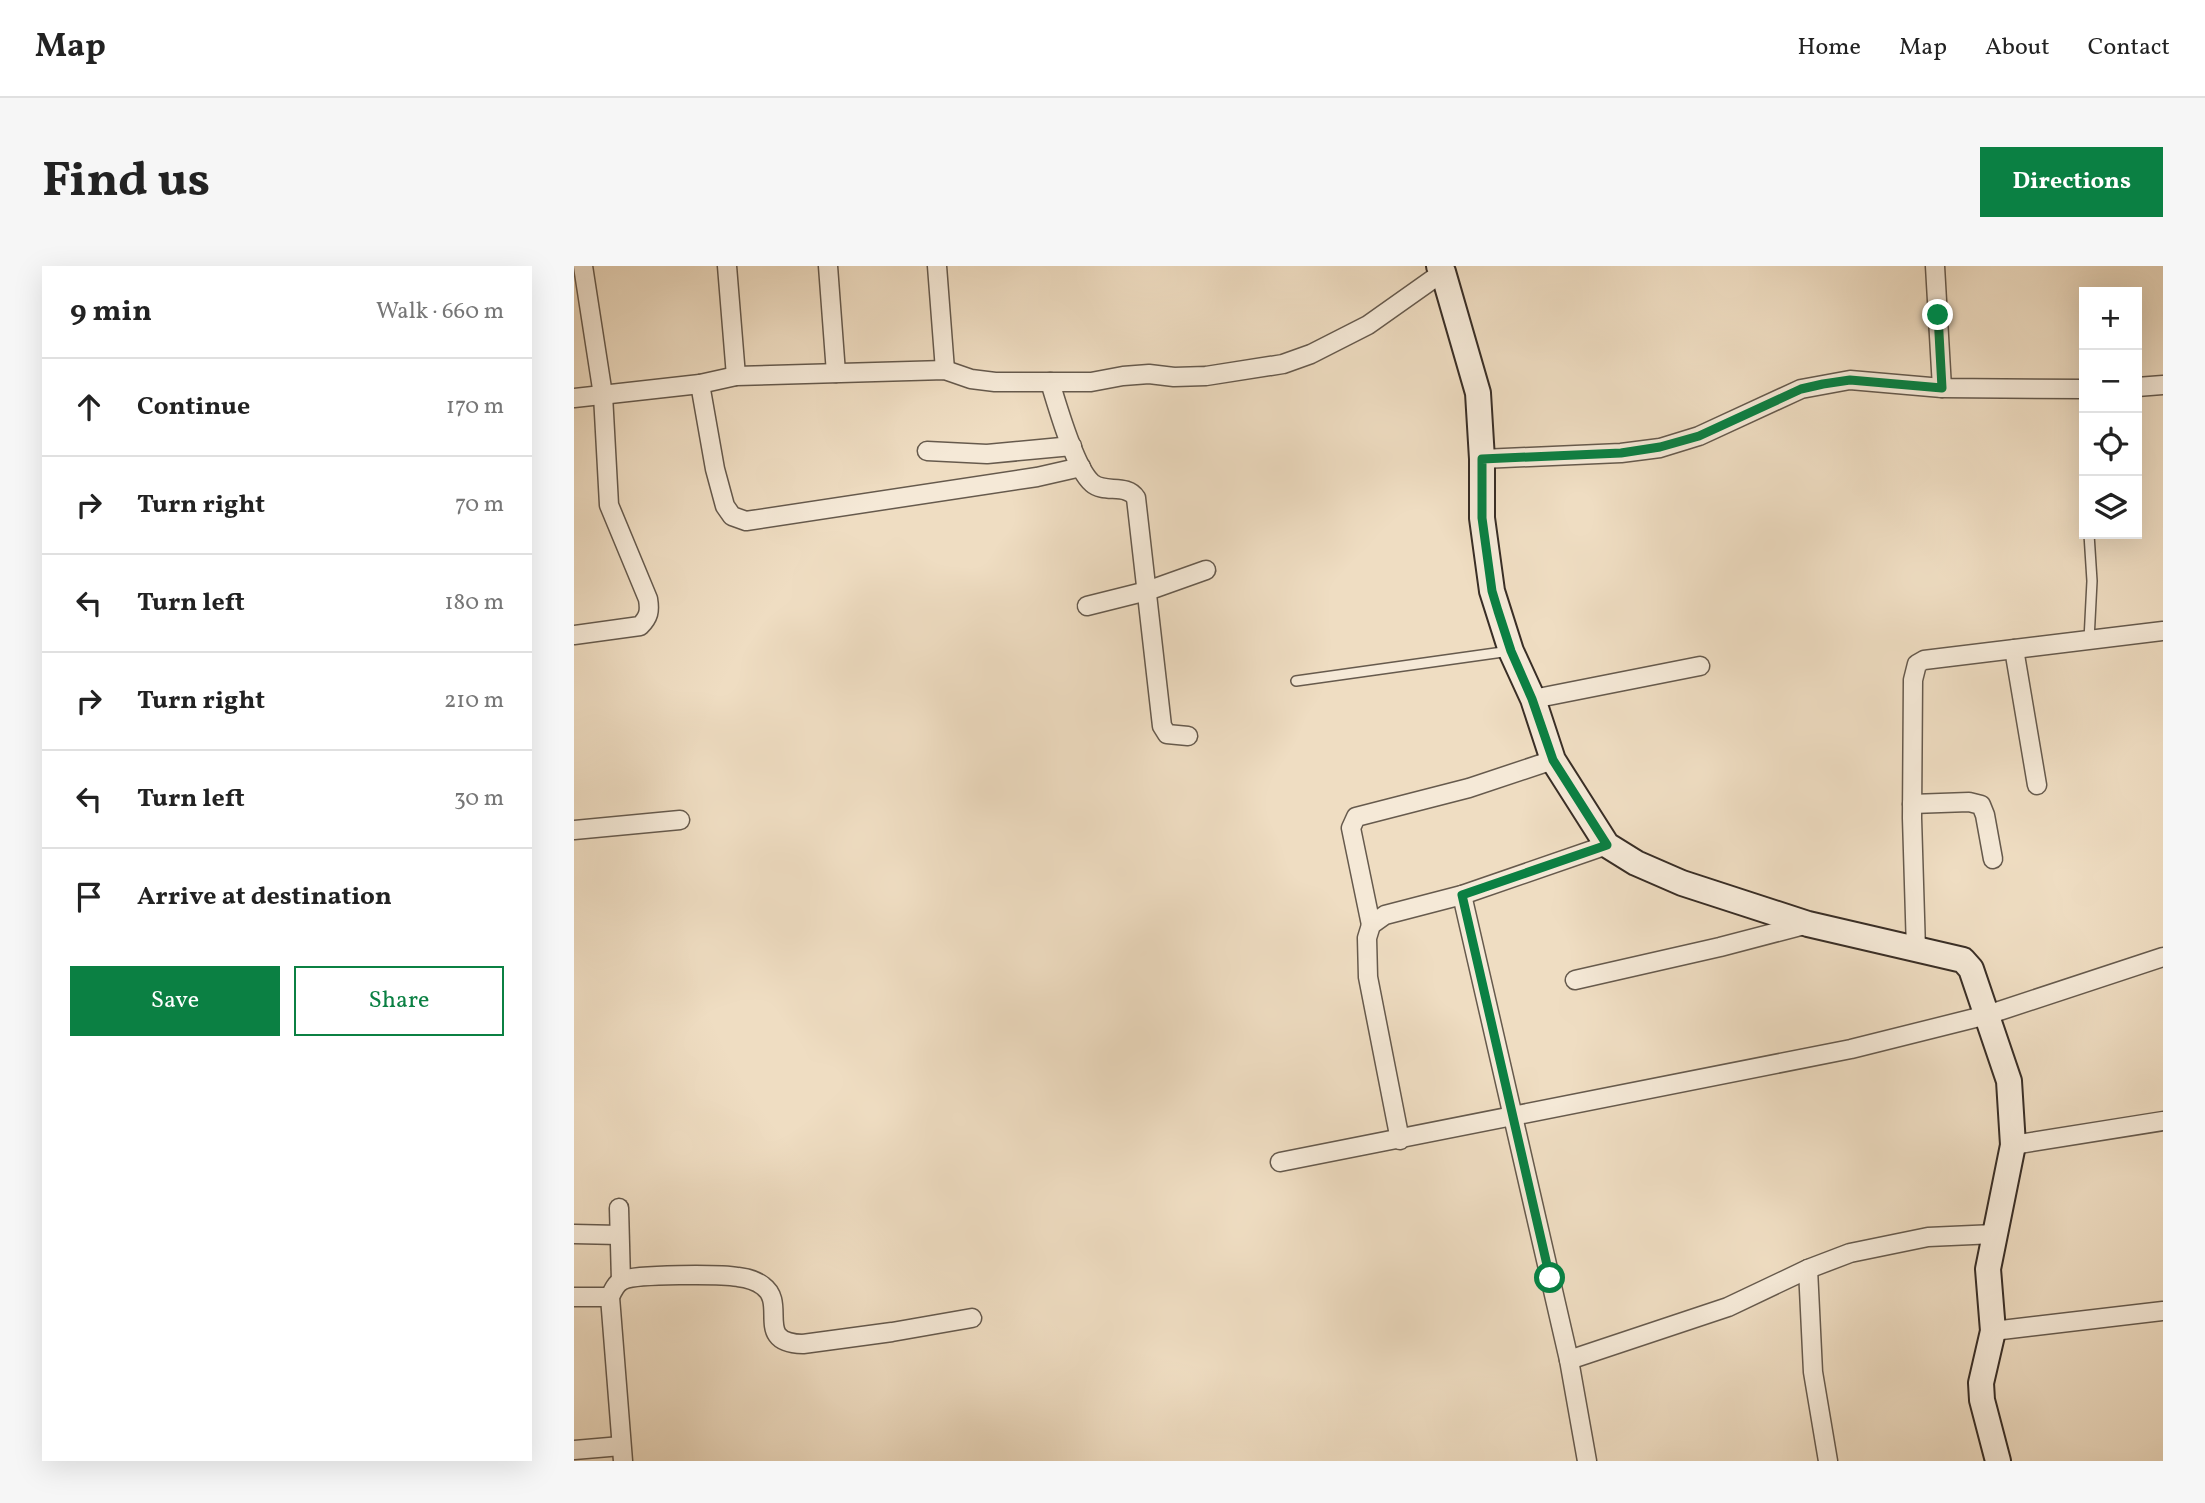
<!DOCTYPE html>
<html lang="en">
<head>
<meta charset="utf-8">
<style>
  body { margin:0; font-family:Vollkorn,serif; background:#f6f6f6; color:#222 }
  .controls { position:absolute; right:21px; top:21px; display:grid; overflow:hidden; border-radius:0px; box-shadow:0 7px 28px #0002 }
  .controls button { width:63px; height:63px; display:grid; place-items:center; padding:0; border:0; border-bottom:2px solid #e0e0e0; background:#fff; color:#222; font:35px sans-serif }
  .stop { position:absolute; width:21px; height:21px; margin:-16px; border:5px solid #0b8043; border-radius:50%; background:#fff }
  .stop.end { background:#0b8043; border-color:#fff; box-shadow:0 2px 7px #0008 }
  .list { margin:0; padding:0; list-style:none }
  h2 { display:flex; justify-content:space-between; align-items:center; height:91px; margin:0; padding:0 28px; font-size:30px }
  h2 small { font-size:23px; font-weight:400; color:#767676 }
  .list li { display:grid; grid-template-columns:46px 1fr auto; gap:21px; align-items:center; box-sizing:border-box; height:98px; padding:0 28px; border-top:2px solid #e0e0e0 }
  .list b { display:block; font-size:26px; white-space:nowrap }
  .list em { font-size:23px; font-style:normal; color:#767676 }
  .actions { display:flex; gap:14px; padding:21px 28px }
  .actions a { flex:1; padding:16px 0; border:2px solid #0b8043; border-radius:0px; text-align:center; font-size:24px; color:#0b8043 }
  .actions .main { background:#0b8043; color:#fff }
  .icon { flex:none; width:38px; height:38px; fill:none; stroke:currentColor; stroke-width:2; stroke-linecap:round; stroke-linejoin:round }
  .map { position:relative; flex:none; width:1589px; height:1195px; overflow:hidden; border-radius:0px }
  header { display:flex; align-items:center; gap:42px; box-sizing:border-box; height:98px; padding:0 35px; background:#fff; border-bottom:2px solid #e0e0e0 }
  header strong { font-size:33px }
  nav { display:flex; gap:38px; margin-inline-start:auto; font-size:24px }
  .intro { display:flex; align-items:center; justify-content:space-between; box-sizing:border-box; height:168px; padding:0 42px }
  h1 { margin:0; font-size:49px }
  .button { padding:18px 32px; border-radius:0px; background:#0b8043; color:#fff; font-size:24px; font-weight:700 }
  main { display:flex; gap:42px; padding:0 42px }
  aside { flex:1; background:#fff; border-radius:0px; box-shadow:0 7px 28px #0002 }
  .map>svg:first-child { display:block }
</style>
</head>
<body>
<header>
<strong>Map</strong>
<nav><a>Home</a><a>Map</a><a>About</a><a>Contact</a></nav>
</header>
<div class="intro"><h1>Find us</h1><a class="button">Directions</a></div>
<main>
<aside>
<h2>9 min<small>Walk · 660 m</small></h2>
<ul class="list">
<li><svg class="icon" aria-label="ahead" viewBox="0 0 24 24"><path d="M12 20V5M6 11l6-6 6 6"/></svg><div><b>Continue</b></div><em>170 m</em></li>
<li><svg class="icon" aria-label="right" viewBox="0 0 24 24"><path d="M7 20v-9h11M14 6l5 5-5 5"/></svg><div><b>Turn right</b></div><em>70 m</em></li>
<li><svg class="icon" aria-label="left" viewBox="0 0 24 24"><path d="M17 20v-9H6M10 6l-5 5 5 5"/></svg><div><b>Turn left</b></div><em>180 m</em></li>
<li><svg class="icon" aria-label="right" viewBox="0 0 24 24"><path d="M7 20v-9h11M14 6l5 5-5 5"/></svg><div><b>Turn right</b></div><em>210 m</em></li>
<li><svg class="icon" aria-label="left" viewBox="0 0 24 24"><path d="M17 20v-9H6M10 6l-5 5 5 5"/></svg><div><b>Turn left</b></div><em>30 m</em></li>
<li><svg class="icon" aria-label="arrive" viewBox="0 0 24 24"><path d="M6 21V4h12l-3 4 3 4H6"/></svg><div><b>Arrive at destination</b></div></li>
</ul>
<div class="actions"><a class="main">Save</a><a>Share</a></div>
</aside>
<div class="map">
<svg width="1589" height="1195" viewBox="0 0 1589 1195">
  <rect width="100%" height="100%" fill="#efddc2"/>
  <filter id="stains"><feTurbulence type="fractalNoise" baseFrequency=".00286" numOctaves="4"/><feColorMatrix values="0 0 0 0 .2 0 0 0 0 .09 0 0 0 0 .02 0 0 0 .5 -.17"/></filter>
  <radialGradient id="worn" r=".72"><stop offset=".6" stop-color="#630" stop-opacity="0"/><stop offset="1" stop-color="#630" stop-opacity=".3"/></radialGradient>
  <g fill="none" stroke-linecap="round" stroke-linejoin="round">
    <!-- lane casing -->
    <g stroke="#665a4d" stroke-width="12">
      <g id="lane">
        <path d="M1515,268L1518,315L1515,374"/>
        <path d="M722,415L936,385"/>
      </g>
    </g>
    <!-- street casing -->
    <g stroke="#665a4d" stroke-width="21">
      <g id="street">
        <path d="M153,0L162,110"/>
        <path d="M254,0L262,107"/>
        <path d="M363,0L371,104"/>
        <path d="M1361,0L1368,122"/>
        <path d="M476,116C483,139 501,203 518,217C530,228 553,217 562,232L588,460L593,468L614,470"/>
        <path d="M126,118L141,203L151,240L158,250L172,255L463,211L507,201"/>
        <path d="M1563,121L1589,119"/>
        <path d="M0,132L126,118L162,110L371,104L397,113L421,116H517L549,110L575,108L600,111L632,110L709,98L737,88L794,59L869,6"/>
        <path d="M353,185L413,188L498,180"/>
        <path d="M908,193L1047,187L1086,182L1125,170L1227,123L1276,114L1368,122L1510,123"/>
        <path d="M513,340L573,325L632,304"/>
        <path d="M0,369L66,360C75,351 76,345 74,333L35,239L29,129L9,0"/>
        <path d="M1440,383L1463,519"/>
        <path d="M959,433L1126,400"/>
        <path d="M1338,538L1395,536L1407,539L1411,549L1419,593"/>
        <path d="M0,564L106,554"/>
        <path d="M888,629L995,1094L1013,1195"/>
        <path d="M797,659L777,562L782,551L895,522L979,494"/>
        <path d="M1342,684L1338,552L1339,414L1343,398L1350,394L1589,365"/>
        <path d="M1001,714L1146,681L1234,658"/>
        <path d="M826,874L794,711L793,672L797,659L811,649L888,629L1033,579"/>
        <path d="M1439,879L1589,855"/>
        <path d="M706,896L1277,783L1413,749L1589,691"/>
        <path d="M45,942L47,1015"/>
        <path d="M0,968L45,969"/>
        <path d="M1234,1003L1239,1106L1254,1195"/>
        <path d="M0,1031H36"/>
        <path d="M1419,1065L1589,1045"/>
        <path d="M995,1094L1154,1041L1234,1003L1276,987L1354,971L1421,968"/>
        <path d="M0,1184L47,1180"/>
        <path d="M49,1195L36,1031C39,1024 42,1017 49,1014C62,1008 147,1008 164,1011C172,1012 183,1015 189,1020C214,1038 179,1077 229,1078L318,1066L398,1052"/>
      </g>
    </g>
    <!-- secondary casing -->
    <g stroke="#392e26" stroke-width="28">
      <path id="secondary" d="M865,0L869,6L904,127L908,193V252L918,325L937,385L959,433L979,494L1033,579L1062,597L1108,617L1234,658L1389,694L1397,703L1435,815L1439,879L1414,1003L1419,1065L1407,1117L1408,1134L1424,1195"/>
    </g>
    <!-- lane -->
    <use href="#lane" stroke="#f5e9d7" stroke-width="9"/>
    <!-- street -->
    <use href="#street" stroke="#f5e9d7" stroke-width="18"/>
    <!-- secondary -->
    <use href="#secondary" stroke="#f5e9d7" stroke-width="24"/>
  </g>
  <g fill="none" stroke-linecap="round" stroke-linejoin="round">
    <!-- route -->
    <path stroke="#0b8043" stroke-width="9" d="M976,1012L888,629L1033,579L979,494L958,433L937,385L924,345L918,325L908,252V193L1047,187L1086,181L1125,170L1227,123L1249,118L1276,114L1368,122L1364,49"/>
  </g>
  <rect width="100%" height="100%" filter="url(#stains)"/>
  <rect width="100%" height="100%" fill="url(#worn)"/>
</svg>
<div class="controls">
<button>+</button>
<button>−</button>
<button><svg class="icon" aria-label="locate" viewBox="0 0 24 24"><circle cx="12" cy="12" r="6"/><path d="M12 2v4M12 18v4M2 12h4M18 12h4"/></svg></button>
<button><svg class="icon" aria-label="layers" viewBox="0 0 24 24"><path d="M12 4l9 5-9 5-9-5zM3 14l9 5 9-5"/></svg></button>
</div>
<div class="stop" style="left:976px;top:1012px"></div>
<div class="stop end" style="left:1364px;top:49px"></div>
</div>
</main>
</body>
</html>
